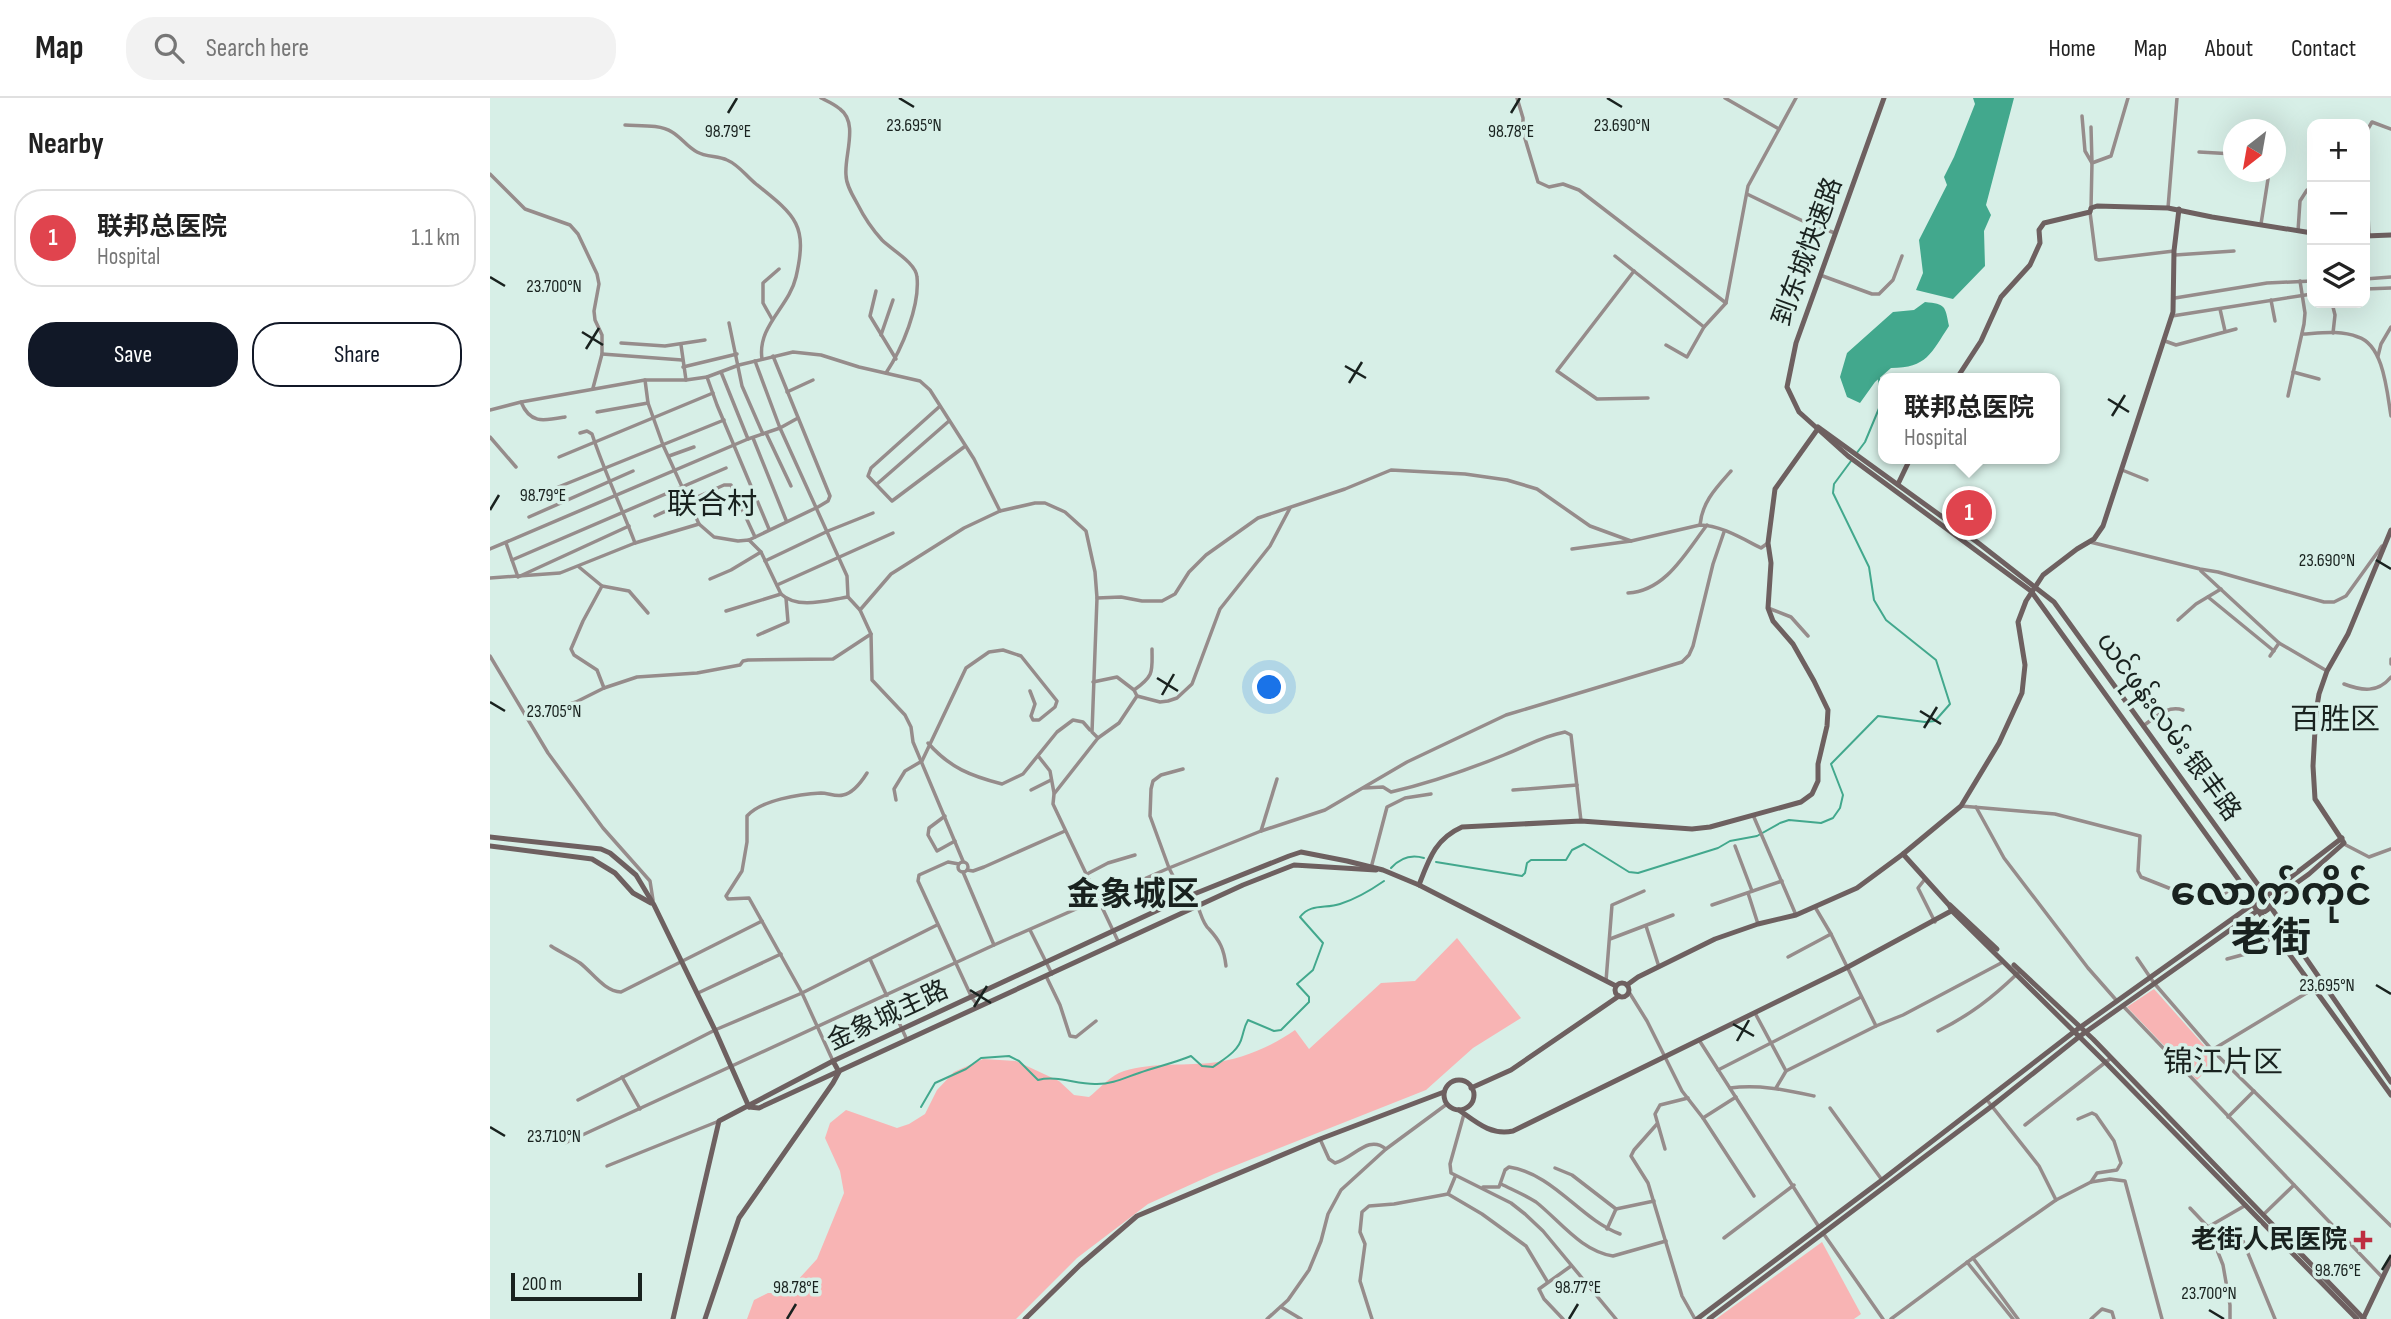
<!DOCTYPE html>
<html lang="en">
<head>
<meta charset="utf-8">
<style>
  body { margin:0; font-family:"Sofia Sans Condensed","Noto Sans SC","Noto Sans Myanmar",sans-serif; background:#f2f2f2; color:#222 }
  .controls { position:absolute; right:21px; top:21px; display:grid; overflow:hidden; border-radius:14px; box-shadow:0 7px 28px #0002 }
  .controls button { width:63px; height:63px; display:grid; place-items:center; padding:0; border:0; border-bottom:2px solid #e0e0e0; background:#fff; color:#222; font:35px sans-serif }
  .compass { position:absolute; left:1733px; top:21px; width:63px; height:63px; border-radius:50%; background:#fff; box-shadow:0 7px 28px #0002; rotate:211deg }
  .scale { position:absolute; left:21px; bottom:18px; width:131px; box-sizing:border-box; padding-left:7px; border:4px solid #19221f; border-top:0; font-size:19px; line-height:24px; white-space:nowrap; color:#19221f; -webkit-text-stroke:5px #d7efe7; paint-order:stroke }
  .you { position:absolute; left:780px; top:590px; width:24px; height:24px; margin:-18px; border:5px solid #fff; border-radius:50%; background:#1a73e8; box-shadow:0 0 0 10px #1a73e833 }
  .badge { display:grid; place-items:center; width:46px; height:46px; border-radius:50%; background:#111827; color:#fff; font-size:23px; font-weight:700 }
  .pin { position:absolute; translate:-50% -50%; border:4px solid #fff; box-shadow:0 2px 7px #0006 }
  .popup { position:absolute; left:1388px; top:275px; width:182px; height:91px; box-sizing:border-box; display:grid; place-content:center; border-radius:14px; background:#fff; filter:drop-shadow(0 2px 5px #0005); font-size:23px; white-space:nowrap; color:#767676 }
  .popup b { font-size:26px; color:#222 }
  .popup::after { content:''; position:absolute; left:50%; top:100%; margin-left:-14px; border:14px solid transparent; border-top-color:#fff }
  .list { margin:0; padding:0; list-style:none }
  h2 { display:flex; justify-content:space-between; align-items:center; height:91px; margin:0; padding:0 28px; font-size:30px }
  h2 small { font-size:23px; font-weight:400; color:#767676 }
  .list li { display:grid; grid-template-columns:46px 1fr auto; gap:21px; align-items:center; box-sizing:border-box; height:98px; margin:0 14px 14px; padding:0 14px; border:2px solid #e0e0e0; border-radius:28px }
  .list b { display:block; font-size:26px; white-space:nowrap }
  .list p { margin:0; font-size:23px; white-space:nowrap; color:#767676 }
  .list em { font-size:23px; font-style:normal; color:#767676 }
  .actions { display:flex; gap:14px; padding:21px 28px }
  .actions a { flex:1; padding:16px 0; border:2px solid #111827; border-radius:28px; text-align:center; font-size:24px; color:#111827 }
  .actions .main { background:#111827; color:#fff }
  .icon { flex:none; width:38px; height:38px; fill:none; stroke:currentColor; stroke-width:2; stroke-linecap:round; stroke-linejoin:round }
  .map { position:relative; flex:none; width:1901px; height:1221px; overflow:hidden }
  header { display:flex; align-items:center; gap:42px; box-sizing:border-box; height:98px; padding:0 35px; background:#fff; border-bottom:2px solid #e0e0e0 }
  header strong { font-size:33px }
  nav { display:flex; gap:38px; margin-inline-start:auto; font-size:24px }
  .search { width:490px; height:63px; background:#f2f2f2; display:flex; align-items:center; gap:18px; box-sizing:border-box; padding:0 24px; border-radius:28px; color:#767676; font-size:26px }
  main { display:flex }
  aside { flex:1; background:#fff }
  .map>svg:first-child { display:block }
</style>
</head>
<body>
<header>
<strong>Map</strong>
<div class="search"><svg class="icon" aria-label="search" viewBox="0 0 24 24"><circle cx="10" cy="10" r="6"/><path d="M15 15l6 6"/></svg>Search here</div>
<nav><a>Home</a><a>Map</a><a>About</a><a>Contact</a></nav>
</header>
<main>
<aside>
<h2>Nearby<small></small></h2>
<ul class="list">
<li><span class="badge" style="background:#e0444e">1</span><div><b>联邦总医院</b><p>Hospital</p></div><em>1.1 km</em></li>
</ul>
<div class="actions"><a class="main">Save</a><a>Share</a></div>
</aside>
<div class="map">
<svg width="1901" height="1221" viewBox="0 0 1901 1221">
  <rect width="100%" height="100%" fill="#d7efe7"/>
  <!-- green -->
  <g fill="#f8b4b4">
    <path d="M967,840L1031,920L983,950L936,992L724,1076L658,1106L587,1160L526,1221H257L264,1202L278,1195H296L327,1161L354,1095L350,1073L335,1040L340,1025L356,1012L407,1030L419,1026L435,1016L447,992L464,974L493,961L526,963L569,983L584,997L599,999C608,992 618,980 629,975C656,964 692,968 720,965C750,962 781,949 805,932L819,951L891,885L925,883Z"/>
    <path d="M1664,891L1727,962L1707,982L1637,909Z"/>
    <path d="M1332,1144L1371,1216L1364,1221H1226Z"/>
  </g>
  <!-- water -->
  <g fill="#42a88d">
    <path d="M1483,0H1524L1496,107L1501,117L1494,133L1495,168L1463,201L1426,192L1433,175L1429,142L1457,87L1454,79L1464,59L1485,6Z"/>
    <path d="M1435,204C1456,206 1455,208 1459,228C1441,255 1437,270 1401,270L1385,284L1370,305L1357,299L1350,279L1357,255L1403,214L1424,212Z"/>
  </g>
  <g fill="none" stroke-linecap="round" stroke-linejoin="round">
    <!-- stream -->
    <g stroke="#42a88d" stroke-width="2">
      <path d="M1366,356L1375,344L1390,308L1389,280"/>
      <path d="M946,764L1032,778L1035,775L1037,765L1041,762H1076L1082,752L1094,746L1139,774L1148,775L1228,750L1240,743L1267,738L1290,725L1299,722L1331,725L1343,720L1350,710L1353,697L1341,666L1388,618L1435,624L1445,623L1460,606L1446,562L1396,522L1384,502L1379,469L1343,395L1344,386L1361,363"/>
      <path d="M901,770C910,760 921,756 934,760"/>
      <path d="M431,1009L445,985L476,971L491,960L519,958L529,963L548,982C568,977 587,987 607,986C623,986 634,980 649,975C666,969 684,965 701,958L712,968L723,969C734,961 749,953 752,939C754,933 754,929 758,922L784,933L791,932L819,904V899L807,886L823,872L833,845L810,819C821,805 835,811 850,806C866,801 881,792 894,783"/>
    </g>
    <!-- street -->
    <g stroke="#968c8b" stroke-width="3.5">
      <path d="M331,0C337,3 344,6 350,11C369,25 354,58 356,77C356,87 363,98 368,107C374,119 382,131 392,142C402,152 426,165 427,179C430,208 412,251 396,275"/>
      <path d="M1027,0L1033,20V34L1048,84L1059,89L1073,86L1089,92L1236,205"/>
      <path d="M1235,0L1289,31"/>
      <path d="M1592,18L1595,53L1602,65L1601,29"/>
      <path d="M135,27C149,28 170,26 182,34C191,39 197,49 207,54C216,59 228,58 237,62C249,67 256,78 266,86C306,118 318,127 306,179C299,209 267,228 272,261"/>
      <path d="M1875,36L1882,24L1901,31"/>
      <path d="M1709,54L1744,56"/>
      <path d="M0,76L35,111L80,127L88,136L107,176L109,186L104,213L105,222L112,237V256L103,290"/>
      <path d="M1877,95L1879,138"/>
      <path d="M1257,96L1317,125L1345,135"/>
      <path d="M1601,110L1602,65L1621,58L1638,0"/>
      <path d="M1678,110L1687,0"/>
      <path d="M1600,114L1606,161L1609,162L1684,153"/>
      <path d="M1771,126L1778,81L1775,74"/>
      <path d="M1808,133L1810,103L1817,92"/>
      <path d="M1685,157L1744,153"/>
      <path d="M1125,158L1214,229"/>
      <path d="M1144,173L1067,273L1107,301L1158,300"/>
      <path d="M1330,177L1382,196H1389L1403,182L1412,158"/>
      <path d="M1875,181L1901,179"/>
      <path d="M1875,191L1901,190"/>
      <path d="M386,193L380,218L406,261"/>
      <path d="M1685,200L1777,185L1822,183"/>
      <path d="M1781,202L1785,223"/>
      <path d="M1842,205L1845,217L1843,235"/>
      <path d="M1730,211L1735,233"/>
      <path d="M1682,218L1822,196"/>
      <path d="M282,221L273,205V185L289,171"/>
      <path d="M239,225L252,288L273,336"/>
      <path d="M1812,236C1831,235 1850,232 1868,239C1894,247 1897,295 1901,318"/>
      <path d="M391,237L403,202"/>
      <path d="M1675,243L1686,247L1746,231"/>
      <path d="M131,245L175,248L215,242"/>
      <path d="M191,247L196,282"/>
      <path d="M1176,247L1197,259L1214,229L1236,205L1258,88L1306,0"/>
      <path d="M112,256L192,262"/>
      <path d="M1888,258L1891,246L1901,229"/>
      <path d="M265,263L290,330L357,478L358,499L370,512L381,536L382,582L415,617L421,629L423,644L473,763"/>
      <path d="M193,269L247,256"/>
      <path d="M231,274L258,341"/>
      <path d="M1803,274L1829,281"/>
      <path d="M217,279L227,307L279,431"/>
      <path d="M155,282L158,305L173,347L209,426L224,439L248,443L259,442L271,454L291,496C308,512 338,502 358,499"/>
      <path d="M297,294L323,282"/>
      <path d="M1798,298L1814,226L1815,215L1810,183"/>
      <path d="M31,304C40,326 53,323 75,319"/>
      <path d="M449,309L381,370L378,378L402,403L474,349"/>
      <path d="M0,312L31,304L155,282H196L217,279L249,267L303,254L331,257L369,269L430,283L440,292L484,361L510,413"/>
      <path d="M107,314L158,305"/>
      <path d="M90,335L97,333L102,336C114,373 131,408 145,445"/>
      <path d="M276,335L301,388"/>
      <path d="M0,339L26,369"/>
      <path d="M263,340L296,422"/>
      <path d="M179,358L204,349"/>
      <path d="M69,359L223,295"/>
      <path d="M1632,372L1657,382"/>
      <path d="M387,386L459,323"/>
      <path d="M56,394L234,322"/>
      <path d="M165,418L234,387H241L265,439"/>
      <path d="M39,419L143,373"/>
      <path d="M1210,427C1212,404 1226,390 1241,373"/>
      <path d="M259,442L328,409L338,403L340,398L283,258"/>
      <path d="M1600,444L1710,471L1728,474L1834,504H1844L1856,498L1892,448"/>
      <path d="M16,445L28,479L139,428"/>
      <path d="M0,451L258,341L290,330L308,320"/>
      <path d="M1082,451L1141,443L1210,427C1230,427 1253,441 1271,450L1278,445"/>
      <path d="M22,462L236,370"/>
      <path d="M275,463L338,433L383,415"/>
      <path d="M89,469L112,488L139,493L158,515"/>
      <path d="M1711,473L1789,545L1837,573"/>
      <path d="M0,480L70,475L145,445L209,426"/>
      <path d="M220,481L241,472L271,454"/>
      <path d="M287,487L403,435"/>
      <path d="M112,488L93,523L81,551L84,557L107,572L114,590"/>
      <path d="M1138,495C1176,493 1196,454 1217,427"/>
      <path d="M1718,499L1784,553"/>
      <path d="M607,500L631,499L652,503H672L685,496L699,474L716,457L768,420L855,391L901,372L975,376L1017,382L1047,391L1100,428L1141,443"/>
      <path d="M1278,510L1301,519L1318,538"/>
      <path d="M370,512L401,476L474,430L510,413L545,405H555L575,414L596,433L605,474L607,500L602,634L608,640L564,696L563,706L628,843"/>
      <path d="M236,513L291,496"/>
      <path d="M1688,522L1706,506L1731,491"/>
      <path d="M268,537L298,524L296,500"/>
      <path d="M0,558L58,655L113,730L160,783L163,802"/>
      <path d="M1780,558L1789,545"/>
      <path d="M1901,561V566"/>
      <path d="M603,584L627,579L644,592L647,598"/>
      <path d="M1854,586C1872,593 1888,595 1901,579"/>
      <path d="M644,592C665,577 662,573 662,551"/>
      <path d="M37,620L86,604L114,590L147,579L207,575L250,567L253,563L258,562L343,561L381,536"/>
      <path d="M1653,628C1666,619 1677,607 1693,612"/>
      <path d="M608,640L629,625L647,598L670,604L678,603L687,600L702,586L730,511L780,448L800,410"/>
      <path d="M438,645C460,670 481,678 512,686L533,676L567,634L583,622L593,624L600,632"/>
      <path d="M549,659L560,673L564,695"/>
      <path d="M874,690L893,689L901,694C940,685 977,672 1014,657C1035,649 1052,638 1075,634L1081,637L1091,723"/>
      <path d="M541,692L561,682"/>
      <path d="M1023,692L1087,687"/>
      <path d="M406,702L404,691L415,673L432,663L476,570L499,554L513,552L531,558L567,603L565,609L549,622H543L541,618L545,606L540,593"/>
      <path d="M1471,708L1565,716L1650,738L1648,773L1651,779L1709,802L1723,804L1750,784"/>
      <path d="M1486,709L1514,760L1598,870L1627,903"/>
      <path d="M1263,717L1306,817"/>
      <path d="M455,718L439,730L438,737L447,753L465,743"/>
      <path d="M771,733L787,681"/>
      <path d="M1852,745L1879,759L1901,751"/>
      <path d="M1245,748L1262,793"/>
      <circle cx="473" cy="769" r="5"/>
      <path d="M469,766L458,764L429,777L428,783L482,900L489,909"/>
      <path d="M881,770L897,709L915,700L941,696"/>
      <path d="M477,772L483,773L494,769L575,733"/>
      <path d="M473,774L504,847"/>
      <path d="M597,776L618,765L645,757"/>
      <path d="M1435,781L1428,790L1445,824"/>
      <path d="M1258,795L1268,826"/>
      <path d="M1222,807L1292,783"/>
      <path d="M708,809C711,816 713,826 719,831C730,843 734,851 736,868"/>
      <path d="M1325,809L1341,836L1386,928"/>
      <path d="M700,811L679,770L771,733L835,712L917,664L1016,617L1192,564L1199,557L1203,548L1223,466L1234,434"/>
      <path d="M1156,828L1169,869"/>
      <path d="M540,832L562,876"/>
      <path d="M1120,841L1183,817"/>
      <path d="M61,848C70,854 81,859 90,865C103,875 114,893 131,894L272,823"/>
      <path d="M1298,859L1341,836"/>
      <path d="M1647,860L1664,885L1722,952L1901,1128"/>
      <path d="M380,861L417,942"/>
      <path d="M1737,861L1763,854L1785,837"/>
      <path d="M556,878L570,907L580,938L586,939L606,923"/>
      <path d="M1116,883L1122,807L1154,793"/>
      <path d="M1139,894L1157,923L1192,993L1213,1020L1264,1098"/>
      <path d="M208,895L291,856"/>
      <path d="M1633,908L1893,1180"/>
      <path d="M1265,915L1296,973"/>
      <path d="M1448,933C1480,917 1502,900 1528,875"/>
      <path d="M1209,942L1329,1129"/>
      <path d="M1722,952L1833,885"/>
      <path d="M343,963L312,895L259,800L238,801L236,798L252,773L257,744V718C271,702 310,696 331,695C338,695 346,699 353,697C364,695 372,683 377,675"/>
      <path d="M1228,972L1371,899"/>
      <path d="M132,979L150,1011"/>
      <path d="M1240,990C1269,986 1296,992 1324,998"/>
      <path d="M1286,990L1296,973L1386,928L1413,917L1513,864"/>
      <path d="M88,1002L225,932L312,895L447,827"/>
      <path d="M1497,1002L1549,1068L1566,1102"/>
      <path d="M1340,1010L1392,1082"/>
      <path d="M974,1016L960,1066L961,1075L1021,1105L1035,1116L1053,1133L1126,1221"/>
      <path d="M1738,1019L1764,993"/>
      <path d="M1213,1020L1246,999"/>
      <path d="M1588,1021L1602,1015L1606,1017L1624,1043L1631,1065L1627,1072L1607,1075L1601,1084"/>
      <path d="M1167,1026L1144,1052L1141,1058L1158,1085L1192,1198L1205,1221"/>
      <path d="M1535,1027L1621,960"/>
      <path d="M830,1041L839,1061L845,1065C864,1060 878,1036 896,1051"/>
      <path d="M75,1045L504,847L679,770L660,718L661,691L663,683L671,677L693,671"/>
      <path d="M1175,1051L1165,1016L1170,1007L1198,1000"/>
      <path d="M117,1068L229,1023"/>
      <path d="M1065,1070L1082,1077L1126,1111L1164,1103"/>
      <path d="M1011,1086C1023,1092 1035,1097 1046,1104C1070,1123 1091,1153 1123,1158L1176,1143"/>
      <path d="M993,1089H1009L1015,1072L1019,1069C1064,1076 1090,1121 1130,1136"/>
      <path d="M958,1096L992,1116L1036,1148L1057,1183"/>
      <path d="M1700,1110L1717,1128"/>
      <path d="M1773,1117L1804,1087"/>
      <path d="M1117,1131L1126,1111"/>
      <path d="M1748,1131L1785,1221"/>
      <path d="M1333,1135L1393,1221"/>
      <path d="M1234,1140L1304,1087"/>
      <path d="M1483,1160L1528,1221"/>
      <path d="M1477,1164L1523,1221"/>
      <path d="M791,1209L811,1221"/>
      <path d="M777,1221L798,1202L819,1172L831,1143L838,1116L851,1092L896,1051L957,1006"/>
      <path d="M882,1221L870,1183L875,1146L870,1134L872,1114L879,1108L904,1106L958,1096L965,1079"/>
      <path d="M1073,1221L1054,1201L1049,1191L1081,1168"/>
      <path d="M1401,1221L1483,1160L1566,1102L1601,1084L1620,1081L1635,1083L1672,1221"/>
      <path d="M1601,1221L1612,1211L1622,1214L1624,1221"/>
      <path d="M1740,1221V1207L1733,1167L1718,1129L1756,1107"/>
    </g>
    <!-- secondary -->
    <g stroke="#6e6060" stroke-width="5">
      <path d="M1394,0L1306,245L1297,289L1309,314L1358,358L1541,493L1764,803"/>
      <path d="M1875,138L1901,137"/>
      <path d="M1467,280L1491,243L1511,199L1540,167L1550,145L1549,132L1554,125L1600,114L1601,110L1607,108L1678,110L1722,119L1822,135"/>
      <path d="M1328,329L1487,444L1564,504L1769,788L1773,798"/>
      <path d="M1408,386L1420,361"/>
      <path d="M0,739L111,751L120,755L146,777L164,807L225,932L259,1009"/>
      <path d="M0,748L102,761L125,775L143,795L161,805"/>
      <path d="M1413,756L1459,807L1462,813L1616,965L1867,1221"/>
      <path d="M929,787C939,761 945,741 972,729L1091,723L1202,731L1220,729L1311,704L1322,696L1328,683V666L1337,628L1338,612L1324,583L1303,546L1283,523L1278,510L1281,465L1278,445L1285,391L1327,332"/>
      <circle cx="1772" cy="806" r="8"/>
      <path d="M1775,799L1852,740"/>
      <path d="M1780,804L1819,776L1854,745L1825,701L1823,668L1826,614L1829,596L1837,573L1858,536L1901,432"/>
      <path d="M1460,807L1507,851"/>
      <path d="M1780,808L1901,984"/>
      <path d="M1769,814L1901,997"/>
      <path d="M1524,867L1603,941L1874,1221"/>
      <circle cx="1132" cy="892" r="7"/>
      <path d="M1137,887L1148,879L1225,841L1268,826L1306,817L1367,790L1413,756L1471,708L1509,645L1532,595L1535,567L1528,524L1536,503L1553,477L1587,451L1604,441L1613,428L1683,214L1684,153L1689,111"/>
      <circle cx="969" cy="997" r="15"/>
      <path d="M981,990L1021,972L1129,898"/>
      <path d="M259,1009L269,1010L753,787L804,767L886,772"/>
      <path d="M969,1012C986,1024 1001,1038 1023,1033L1356,870L1463,812"/>
      <path d="M183,1221L229,1023L343,963L694,800L799,758L811,754L857,763L893,772L929,787L1126,888"/>
      <path d="M215,1221L249,1120L343,985L349,974L343,963"/>
      <path d="M535,1221L590,1167L647,1118L830,1041L954,994"/>
      <path d="M1207,1221L1392,1082L1585,933L1763,806"/>
      <path d="M1219,1221L1502,1008L1590,938L1767,813"/>
      <path d="M1873,1221L1901,1162"/>
    </g>
  </g>
  <!-- ticks -->
  <path fill="none" stroke="#19221f" stroke-width="2.5" d="M409,0L424,9M1117,0L1132,9M238,15L247,0M1021,15L1030,0M0,179L15,188M92,234L113,247M96,251L109,230M855,268L876,280M859,285L872,264M1618,301L1639,314M1622,318L1635,297M0,412L9,397M1886,462L1901,471M667,580L688,593M672,597L684,576M0,604L15,613M1430,613L1451,626M1434,630L1447,609M1886,887L1901,896M480,892L501,905M484,909L497,888M1243,926L1264,938M1247,943L1259,922M0,1029L15,1038M1892,1172L1901,1157M1719,1212L1734,1221M297,1221L306,1206M1079,1221L1088,1206"/>
  <!-- markers -->
  <path fill="#be2d41" stroke="#d7efe7" stroke-width="2.5" d="M1869.5 1131.5h7v7h7v7h-7v7h-7v-7h-7v-7h7z"/>
  <g text-anchor="middle" dominant-baseline="central" stroke-width="7" stroke-linejoin="round" paint-order="stroke">
    <!-- street labels -->
    <g font-size="26" fill="#19221f" stroke="#d7efe7">
      <text transform="translate(1318 154) rotate(-70)">到东城快速路</text>
      <text transform="translate(1678 629) rotate(54)">ယင်ဖုန်းလမ်း 银丰路</text>
      <text transform="translate(398 918) rotate(-25)">金象城主路</text>
    </g>
    <!-- poi labels -->
    <g font-size="26" font-weight="bold" fill="#19221f" stroke="#d7efe7" text-anchor="end">
      <text x="1857" y="1142">老街人民医院</text>
    </g>
    <!-- quarter labels -->
    <g font-size="30" fill="#19221f" stroke="#d7efe7">
      <text x="222" y="407">联合村</text>
      <text x="1845" y="622">百胜区</text>
      <text x="1733" y="965">锦江片区</text>
    </g>
    <!-- district labels -->
    <g font-size="33" font-weight="bold" fill="#19221f" stroke="#d7efe7">
      <text x="643" y="797">金象城区</text>
    </g>
    <!-- town labels -->
    <g font-size="40" font-weight="bold" fill="#19221f" stroke="#d7efe7">
      <text x="1781" y="795">လောက်ကိုင်<tspan x="1781" dy="46">老街</tspan></text>
    </g>
  </g>
  <g font-size="18" text-anchor="middle" fill="#19221f" stroke="#d7efe7" stroke-width="7" stroke-linejoin="round" paint-order="stroke">
    <text x="424" y="33">23.695°N</text>
    <text x="1132" y="33">23.690°N</text>
    <text x="1021" y="39">98.78°E</text>
    <text x="238" y="39">98.79°E</text>
    <text x="64" y="194">23.700°N</text>
    <text x="53" y="403">98.79°E</text>
    <text x="1837" y="468">23.690°N</text>
    <text x="64" y="619">23.705°N</text>
    <text x="1837" y="893">23.695°N</text>
    <text x="64" y="1044">23.710°N</text>
    <text x="1848" y="1178">98.76°E</text>
    <text x="306" y="1195">98.78°E</text>
    <text x="1088" y="1195">98.77°E</text>
    <text x="1719" y="1201">23.700°N</text>
  </g>
</svg>
<div class="controls">
<button>+</button>
<button>−</button>
<button><svg class="icon" aria-label="layers" viewBox="0 0 24 24"><path d="M12 4l9 5-9 5-9-5zM3 14l9 5 9-5"/></svg></button>
</div>
<svg class="compass" viewBox="-18 -18 36 36"><path d="M0-13l5 13h-10z" fill="#e53935"/><path d="M0 13l5-13h-10z" fill="#767676"/></svg>
<div class="scale">200 m</div>
<div class="you"></div>
<div class="pin badge" style="left:1479px;top:415px;background:#e0444e">1</div>
<div class="popup"><b>联邦总医院</b>Hospital</div>
</div>
</main>
</body>
</html>
